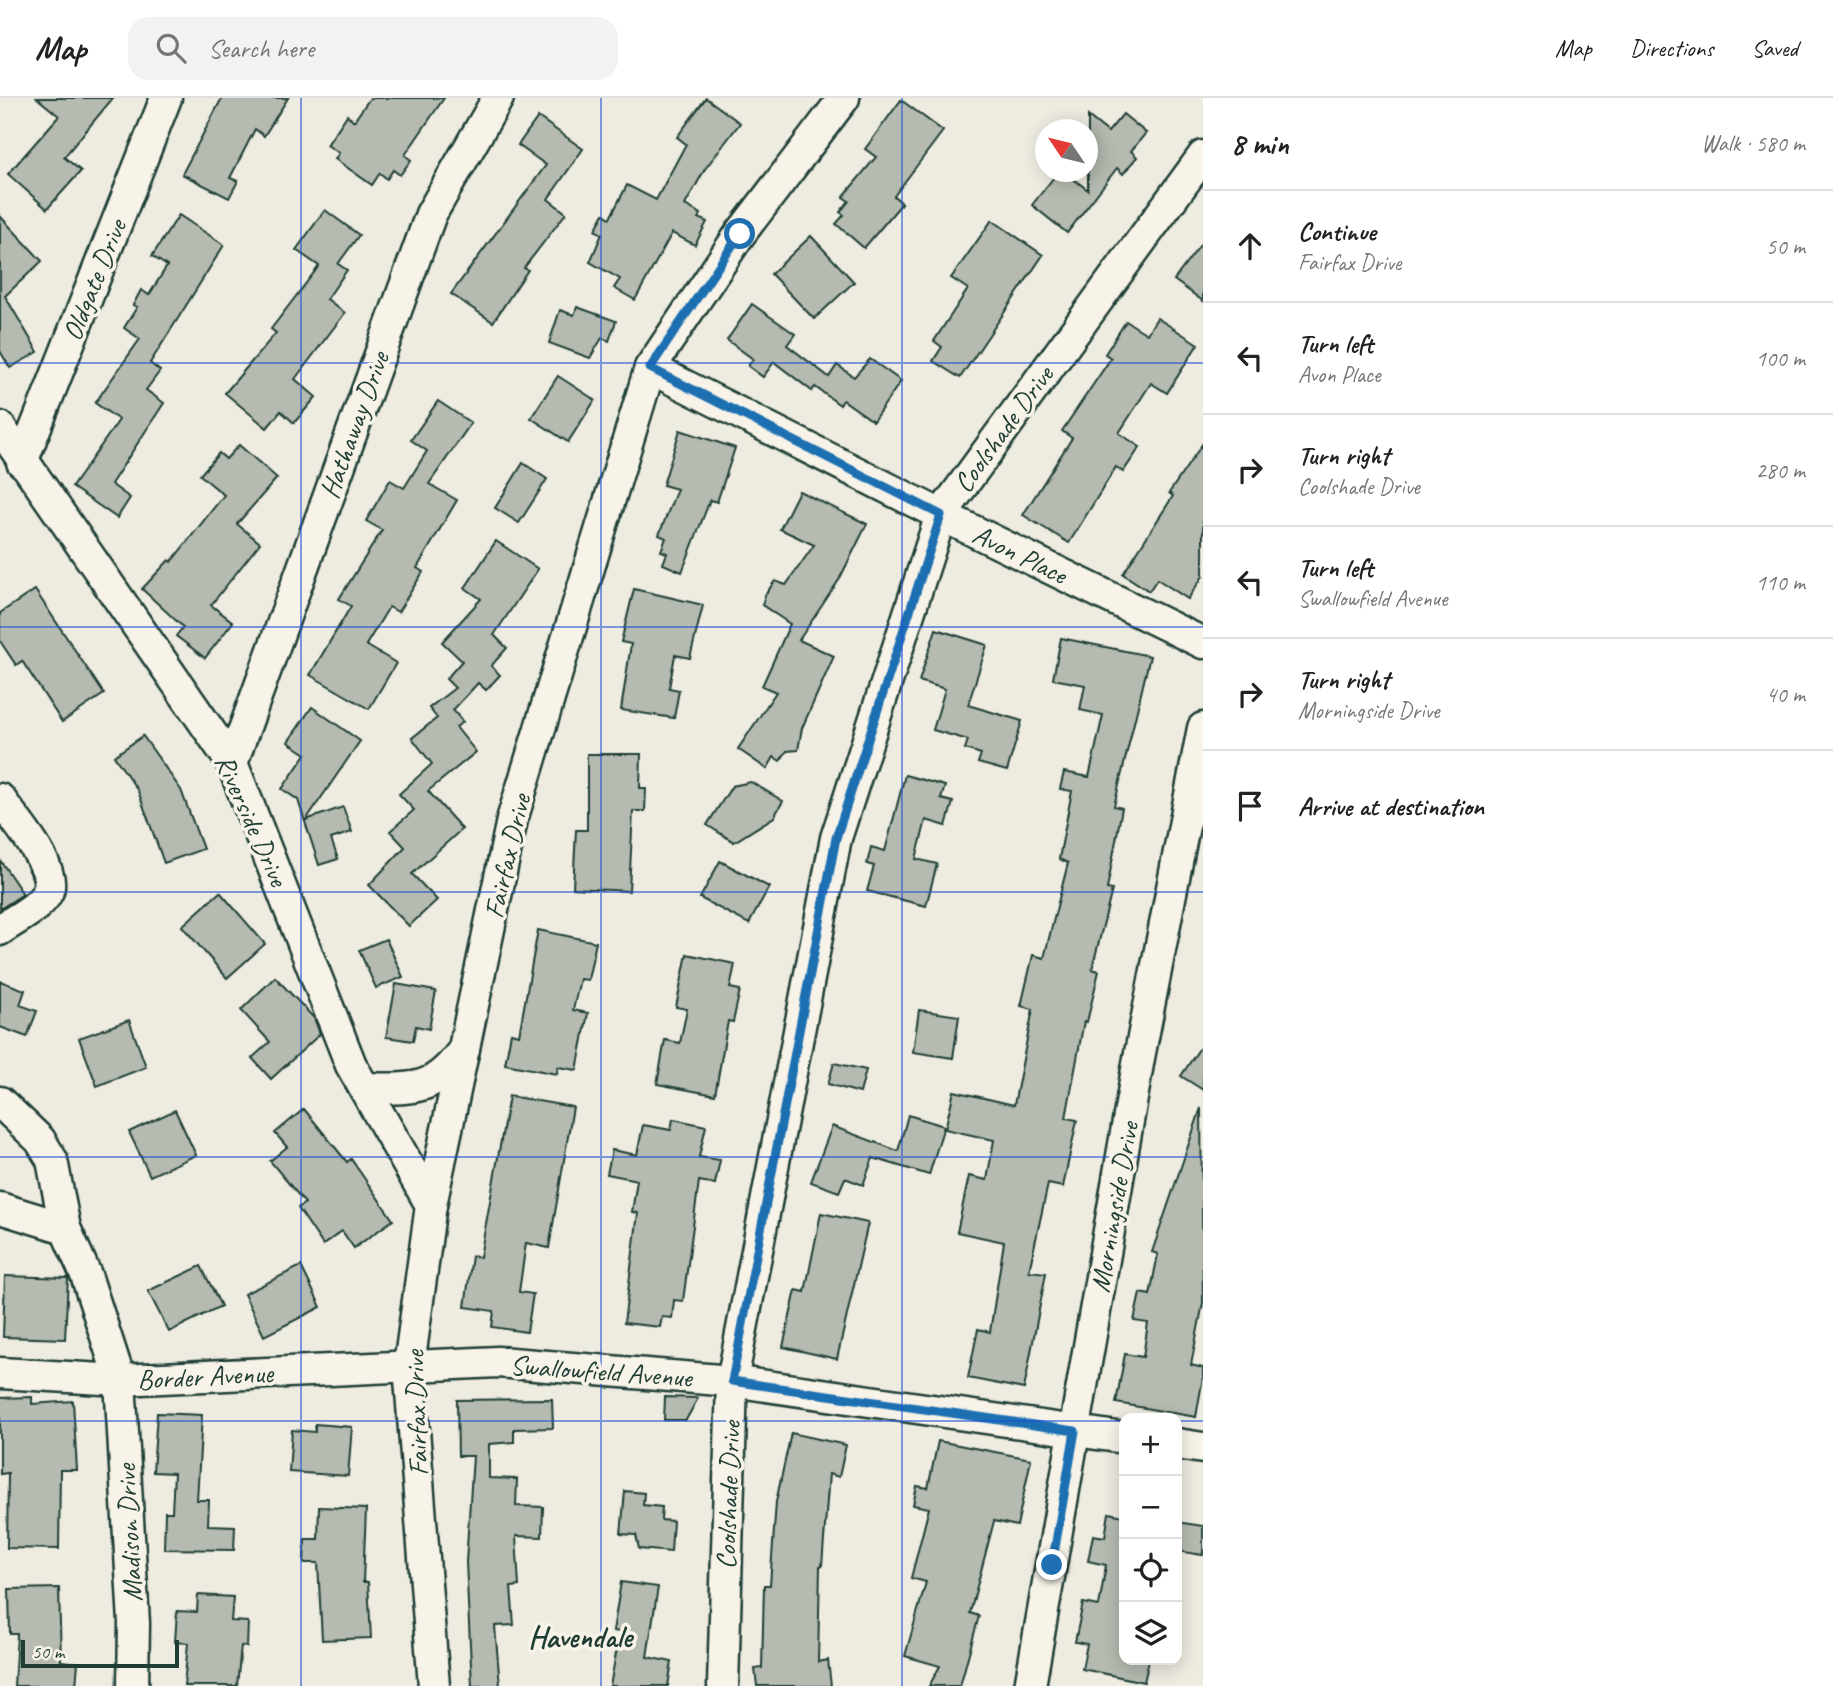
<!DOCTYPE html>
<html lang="en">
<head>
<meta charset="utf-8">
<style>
  body { margin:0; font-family:Caveat,sans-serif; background:#f2f2f2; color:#222 }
  .controls { position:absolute; right:21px; bottom:21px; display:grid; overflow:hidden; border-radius:14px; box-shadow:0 4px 18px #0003 }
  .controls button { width:63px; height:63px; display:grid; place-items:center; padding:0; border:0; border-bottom:2px solid #e0e0e0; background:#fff; color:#222; font:35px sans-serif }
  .compass { position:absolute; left:1035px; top:21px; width:63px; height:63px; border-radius:50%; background:#fff; box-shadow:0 4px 18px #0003; rotate:305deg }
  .scale { position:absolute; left:21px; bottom:18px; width:158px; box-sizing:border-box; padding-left:7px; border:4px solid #1f3d34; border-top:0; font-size:19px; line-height:24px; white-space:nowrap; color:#1f3d34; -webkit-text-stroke:5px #f7f3e8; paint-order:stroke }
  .stop { position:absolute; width:21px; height:21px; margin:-16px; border:5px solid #1f6fb2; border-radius:50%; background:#fff }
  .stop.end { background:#1f6fb2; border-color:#fff; box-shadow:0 2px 7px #0008 }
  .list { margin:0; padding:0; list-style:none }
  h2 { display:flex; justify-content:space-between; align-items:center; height:91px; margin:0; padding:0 28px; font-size:30px }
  h2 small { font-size:23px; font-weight:400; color:#767676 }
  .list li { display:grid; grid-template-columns:46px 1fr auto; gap:21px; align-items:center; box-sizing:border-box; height:112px; padding:0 28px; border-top:2px solid #e0e0e0 }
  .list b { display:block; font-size:26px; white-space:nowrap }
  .list p { margin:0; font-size:23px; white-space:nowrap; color:#767676 }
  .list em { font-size:23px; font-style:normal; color:#767676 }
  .icon { flex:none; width:38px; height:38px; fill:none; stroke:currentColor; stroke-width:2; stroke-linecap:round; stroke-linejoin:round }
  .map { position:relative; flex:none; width:1203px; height:1588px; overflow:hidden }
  header { display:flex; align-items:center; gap:42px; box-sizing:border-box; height:98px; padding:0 35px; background:#fff; border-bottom:2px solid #e0e0e0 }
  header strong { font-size:33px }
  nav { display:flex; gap:38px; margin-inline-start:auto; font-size:24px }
  .search { width:490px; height:63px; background:#f2f2f2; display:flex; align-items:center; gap:18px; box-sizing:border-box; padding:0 24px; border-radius:21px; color:#767676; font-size:26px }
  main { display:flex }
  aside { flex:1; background:#fff }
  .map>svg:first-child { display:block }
</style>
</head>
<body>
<header>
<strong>Map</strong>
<div class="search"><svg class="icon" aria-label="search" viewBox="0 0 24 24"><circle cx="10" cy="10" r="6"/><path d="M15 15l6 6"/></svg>Search here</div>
<nav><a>Map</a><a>Directions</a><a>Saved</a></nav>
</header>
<main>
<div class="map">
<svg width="1203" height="1588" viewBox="0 0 1203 1588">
  <rect width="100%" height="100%" fill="#eeece1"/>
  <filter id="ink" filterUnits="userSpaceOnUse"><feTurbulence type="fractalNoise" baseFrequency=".0143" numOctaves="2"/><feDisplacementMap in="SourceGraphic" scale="14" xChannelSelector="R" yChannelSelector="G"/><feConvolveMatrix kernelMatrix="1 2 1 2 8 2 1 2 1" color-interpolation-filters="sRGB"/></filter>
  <g filter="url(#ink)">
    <!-- building -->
    <g fill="#b5bbb0" stroke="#1f3d34" stroke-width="2">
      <path d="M37,0H113L64,59L81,73L47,111L8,76L59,18Z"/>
      <path d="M222,0H288L264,38L255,31L230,80L238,83L229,100L182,76Z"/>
      <path d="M370,0H444L405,57L411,62L400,77L393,72L387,81L380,75L372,87L335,61L339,55L327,47L347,17L354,23Z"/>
      <path d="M706,0L740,25L705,71L685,107L701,116L699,120L707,124L695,147L672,135L635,202L614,190L620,181L590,164L602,136L595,132L604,116L610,120L627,87L656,102L686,46L677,39Z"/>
      <path d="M901,2L943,33L894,98L902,105L864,150L836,126L844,117L840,114L849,103L843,99L876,59L865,51Z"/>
      <path d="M1123,16L1146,35L1131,53L1137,59L1123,76L1117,70L1067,135L1032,107L1058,74H1064L1088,92V18L1108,34Z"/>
      <path d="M538,19L583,51L548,101L566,115L524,170L528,172L493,224L451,196L546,67L518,47Z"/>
      <path d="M325,112L359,137L338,166L347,172L327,201L345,215L295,281L316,299L294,325L281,313L267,330L225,295L276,235L271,231L319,168L296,152Z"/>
      <path d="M179,117L224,147L150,265L160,273L146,292L164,305L111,386L130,400L117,420L72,389L119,322L95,305L140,241L124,230L137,209L133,207L141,192L149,197L167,168L152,158Z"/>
      <path d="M0,118L42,163L5,198L38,254L10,270L0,253Z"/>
      <path d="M992,122L1043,157L960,280L933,263L942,249L934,243L968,191L951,180Z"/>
      <path d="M811,138L854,184L814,221L771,176Z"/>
      <path d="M1203,143V203L1174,182Z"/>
      <path d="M752,206L795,236L787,247L829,279L837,267L854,279L870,261L901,283L873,323L843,302L840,307L815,289L812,293L774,264L763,279L748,268L753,261L727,242Z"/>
      <path d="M577,209L616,223L609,243L602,240L590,260L549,245L560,212L574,217Z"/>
      <path d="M1157,220L1198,246L1167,295L1151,285L1119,335L1140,349L1123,374L1116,369L1069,445L1023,417L1072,340L1062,333L1111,260L1105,256L1126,223L1147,236Z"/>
      <path d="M558,278L595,302L568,344L531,320Z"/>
      <path d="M438,303L471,325L429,386L457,402L417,470L423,474L398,514L389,509L366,547L396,565L369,611L310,577L351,508L339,501L382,432L366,423L390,382L404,390L427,353L411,342Z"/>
      <path d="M680,332L735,350L717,404L710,402L682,474L663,466L667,455L661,453L666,440L659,437L677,391L663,387Z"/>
      <path d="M1203,345V478L1188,501L1157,481L1149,493L1123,476L1173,398L1169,395Z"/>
      <path d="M239,347L277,380L237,426L260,445L211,507L233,524L205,560L176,538L183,529L142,491L169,462L171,464L224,397L200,377L219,355L226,361Z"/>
      <path d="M523,365L547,381L519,425L495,410Z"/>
      <path d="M799,393L867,426L839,482L799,542L834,558L802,630L798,652L787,653L780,663L774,659L767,671L738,651L776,594L762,588L790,526L762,507L765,497L775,483L786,487L814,447L780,431Z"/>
      <path d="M496,443L538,471L494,537L507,550L491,568L500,577L486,592L478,585L453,612L463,624L456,629L476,654L428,693L462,731L412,776L437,802L409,828L369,787L405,749L390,733L414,712L399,696L432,666L412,640L437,620L429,610L455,590L446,581L462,563L442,544L481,501L465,490Z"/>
      <path d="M634,491L703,507L690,560L675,557L669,590L679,592L674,620L621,612L631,546L621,544Z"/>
      <path d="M35,492L104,596L62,624L22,563L16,567L0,543V515Z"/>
      <path d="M936,531L987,547L968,607L1022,623L1007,673L978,665L981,656L965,651L968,642L933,632L945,591L919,583Z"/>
      <path d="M1061,540L1150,558L1114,708L1122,710L1107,791L1112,792L1092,871L1099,873L1087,924L1084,923L1066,1020L1077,1022L1063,1089L1048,1086L1029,1173L1046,1175L1024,1291L968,1280L978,1231L990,1234L1004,1144L957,1134L969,1078L987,1082L994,1042L945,1031L954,993L1014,1007L1033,911L1021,908L1033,857L1044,860L1068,765L1059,761L1072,693L1060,691L1064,674L1089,679L1103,617L1080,612L1085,587L1053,581Z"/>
      <path d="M312,609L360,643L306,722L343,709L352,734L331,741L338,761L319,767L298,702L282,691L306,656L288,644Z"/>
      <path d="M143,638L181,692L203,751L164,765L138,693L114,658Z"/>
      <path d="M587,656H641L640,690H646L645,713H633L629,793L573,790L576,732H587Z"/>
      <path d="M905,677L945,688L941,701L953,704L946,728L926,722L916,761L937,766L926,808L867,793L874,768L867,766L871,749L885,753Z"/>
      <path d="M751,684L783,703L774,719L734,744L707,727L732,688Z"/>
      <path d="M0,762L23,796L0,811Z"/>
      <path d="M720,763L769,789L749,826L700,800Z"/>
      <path d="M220,794L265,846L227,880L182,828Z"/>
      <path d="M538,832L596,844L588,882L580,881L573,912L588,915L577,972L558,969L557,976L505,966L511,935L519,937Z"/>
      <path d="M386,841L403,879L376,890L359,852Z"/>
      <path d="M687,856L735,866L730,890L740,892L733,924L728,923L715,997L657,986L665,942L680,945L687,911L676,909Z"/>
      <path d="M275,879L314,920L320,936L271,981L252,960L270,944L241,912Z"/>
      <path d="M0,883L25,892L20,907L37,913L27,939L0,929Z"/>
      <path d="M396,886L436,893L429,931L416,928L413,943L386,939Z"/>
      <path d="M919,912L959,918L953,960L913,954Z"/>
      <path d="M129,922L146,969L97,988L79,940Z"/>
      <path d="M1203,945V992L1181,978Z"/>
      <path d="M834,965L866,972L860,995L828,986Z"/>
      <path d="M509,998L573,1009L549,1150L526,1145L519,1194L533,1196L527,1234L492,1229L494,1213L465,1209L472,1158L480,1159Z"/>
      <path d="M1201,1010L1203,1205L1191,1267L1203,1270V1279L1196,1319L1116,1305L1125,1256L1143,1259L1148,1225L1134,1223L1140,1195L1150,1197L1158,1156L1152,1154Z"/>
      <path d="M304,1011L347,1064L351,1061L393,1122L354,1150L342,1133L323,1147L298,1110L305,1105L270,1063L287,1049L275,1035Z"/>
      <path d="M175,1012L196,1057L150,1078L129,1034Z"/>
      <path d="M908,1017L944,1028L929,1077L873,1060L863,1087L845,1080L839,1094L811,1084L832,1028L898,1053Z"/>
      <path d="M673,1021L706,1028L699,1059L720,1062L715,1086L699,1083L683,1203L674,1202L672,1220L662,1219L660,1229L624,1225L638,1115L632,1114L637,1082L607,1076L612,1052L637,1057L643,1027L671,1032Z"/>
      <path d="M821,1115L868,1125L837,1261L783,1249L796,1192L805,1194Z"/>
      <path d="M201,1168L221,1208L169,1234L148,1193Z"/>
      <path d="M301,1168L321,1209L264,1238L244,1196Z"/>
      <path d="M5,1178L68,1180L65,1241L3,1239Z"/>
      <path d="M32,1299V1306L73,1303L77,1372H60L59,1451L7,1450L8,1375L0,1376V1300Z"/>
      <path d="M665,1299L698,1300L686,1322H664Z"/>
      <path d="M552,1301L553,1330L514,1331V1344L489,1346V1380L517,1381L516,1408L543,1409L542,1439L516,1438L519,1488L511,1489L514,1527L495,1528L500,1588H472L466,1464L473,1358H458L457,1302Z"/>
      <path d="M157,1315L202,1317L197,1402H209L208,1427L235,1428L234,1452L164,1451L165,1414H172L174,1375L153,1374Z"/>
      <path d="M315,1326L352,1329L348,1378L289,1374L292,1332L315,1334Z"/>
      <path d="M791,1335L846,1347L839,1379L829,1376L822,1468H820L818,1564L828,1562L831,1588H757L755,1571L762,1570L764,1487H770L776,1404Z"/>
      <path d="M938,1343L1031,1361L1017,1428L994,1423L970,1515L979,1518L960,1588H929L940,1568L905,1558L926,1484L911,1480L929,1410L913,1407L917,1388L928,1390Z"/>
      <path d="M625,1393L644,1395L643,1407L662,1409L661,1422L673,1423L671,1454L639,1451L636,1437L621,1436Z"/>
      <path d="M319,1409L366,1411L363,1484H368L371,1540L322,1542L318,1465H304L305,1441H318Z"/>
      <path d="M1109,1415L1124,1418V1562H1149L1144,1584L1082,1571L1087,1546L1075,1544L1083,1505L1099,1508L1106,1467L1088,1463L1093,1437L1105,1439Z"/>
      <path d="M1177,1424L1203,1428V1457L1177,1453Z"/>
      <path d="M621,1484L658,1489L647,1559L672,1564L668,1588H610L620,1534L613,1533Z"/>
      <path d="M59,1490L61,1563L78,1565L76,1588H14L17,1536H10L9,1491Z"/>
      <path d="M198,1497L233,1499L231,1523L248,1524L247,1549L241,1548L237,1588H184L188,1545L175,1544L177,1513L197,1514Z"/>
    </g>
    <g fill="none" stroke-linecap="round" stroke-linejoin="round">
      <!-- minor casing -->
      <g stroke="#1f3d34" stroke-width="35">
        <g id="minor">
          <path d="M650,270L941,417L1203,545"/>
          <path d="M0,329L232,665L351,967L431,1107"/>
          <path d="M22,364L166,0"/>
          <path d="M232,665L431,116L498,0"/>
          <path d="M0,701C13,720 60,772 47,795C38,811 15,821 0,832"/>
          <path d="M365,990C414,991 434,994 464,951"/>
          <path d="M0,1004L40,1042L52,1062L65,1130L86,1177L120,1282L134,1525L133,1588"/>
          <path d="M0,1110L65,1130"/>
          <path d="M0,1275L120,1282L498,1264L732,1283L1124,1340"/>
          <path d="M1177,1346L1203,1350"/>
          <path d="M434,1588L409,1268L431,1107L512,722L650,270L740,136L844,0"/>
          <path d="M723,1588L732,1283L836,740L941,417L1203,58"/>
          <path d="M1030,1588L1139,960L1203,630"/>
        </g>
      </g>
      <!-- minor -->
      <use href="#minor" stroke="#f7f3e8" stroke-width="30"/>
    </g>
  </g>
  <g fill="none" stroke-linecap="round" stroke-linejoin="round" filter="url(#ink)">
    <!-- route -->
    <path stroke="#1f6fb2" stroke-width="9" d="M740,136L650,270L941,417L836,740L732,1283L1075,1333L1052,1467"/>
  </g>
  <!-- grid -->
  <path fill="none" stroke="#1d4ed8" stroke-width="2" stroke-opacity="0.55" d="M301,0V1588M601,0V1588M902,0V1588M0,265H1203M0,529H1203M0,794H1203M0,1059H1203M0,1323H1124M1177,1323H1203"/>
  <g text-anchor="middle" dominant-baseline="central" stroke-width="7" stroke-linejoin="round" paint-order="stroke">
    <!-- street labels -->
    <g font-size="28" fill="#1f3d34" stroke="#f7f3e8">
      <text transform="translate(94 182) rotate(-68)">Oldgate Drive</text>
      <text transform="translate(354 327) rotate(-70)">Hathaway Drive</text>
      <text transform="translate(1003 331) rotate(-54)">Coolshade Drive</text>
      <text transform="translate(1020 456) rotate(26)">Avon Place</text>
      <text transform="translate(252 722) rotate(66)">Riverside Drive</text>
      <text transform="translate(507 758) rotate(-77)">Fairfax Drive</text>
      <text transform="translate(1114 1109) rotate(-80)">Morningside Drive</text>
      <text transform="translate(601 1273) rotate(4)">Swallowfield Avenue</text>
      <text transform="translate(205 1278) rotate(-3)">Border Avenue</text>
      <text transform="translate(416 1315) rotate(-92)">Fairfax Drive</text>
      <text transform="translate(728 1397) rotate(-88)">Coolshade Drive</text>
      <text transform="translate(129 1435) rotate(-93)">Madison Drive</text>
    </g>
    <!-- neighbourhood labels -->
    <g font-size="30" font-weight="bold" fill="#1f3d34" stroke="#f7f3e8">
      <text x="580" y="1539">Havendale</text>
    </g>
  </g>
</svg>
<div class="controls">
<button>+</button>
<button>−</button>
<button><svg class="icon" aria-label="locate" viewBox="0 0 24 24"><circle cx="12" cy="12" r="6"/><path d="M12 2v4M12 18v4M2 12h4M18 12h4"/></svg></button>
<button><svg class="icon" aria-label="layers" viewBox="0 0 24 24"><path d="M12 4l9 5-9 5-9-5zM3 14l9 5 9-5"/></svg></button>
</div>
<svg class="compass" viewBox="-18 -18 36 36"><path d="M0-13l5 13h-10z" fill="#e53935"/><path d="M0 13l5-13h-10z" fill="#767676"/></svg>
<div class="scale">50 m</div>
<div class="stop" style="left:740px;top:136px"></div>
<div class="stop end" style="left:1052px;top:1467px"></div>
</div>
<aside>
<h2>8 min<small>Walk · 580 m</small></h2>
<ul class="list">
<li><svg class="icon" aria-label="ahead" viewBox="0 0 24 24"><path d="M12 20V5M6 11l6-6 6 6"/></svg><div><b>Continue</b><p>Fairfax Drive</p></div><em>50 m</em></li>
<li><svg class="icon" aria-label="left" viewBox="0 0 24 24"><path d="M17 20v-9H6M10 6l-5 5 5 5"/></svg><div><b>Turn left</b><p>Avon Place</p></div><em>100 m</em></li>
<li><svg class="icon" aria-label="right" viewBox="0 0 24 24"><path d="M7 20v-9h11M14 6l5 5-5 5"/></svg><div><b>Turn right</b><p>Coolshade Drive</p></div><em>280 m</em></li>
<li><svg class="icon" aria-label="left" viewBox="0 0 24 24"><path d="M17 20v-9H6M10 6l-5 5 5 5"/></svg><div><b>Turn left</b><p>Swallowfield Avenue</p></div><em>110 m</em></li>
<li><svg class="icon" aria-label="right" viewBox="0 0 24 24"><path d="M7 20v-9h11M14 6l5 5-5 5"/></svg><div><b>Turn right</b><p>Morningside Drive</p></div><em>40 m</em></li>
<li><svg class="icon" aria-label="arrive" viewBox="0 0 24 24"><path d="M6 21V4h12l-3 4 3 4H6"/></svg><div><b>Arrive at destination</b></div></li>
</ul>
</aside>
</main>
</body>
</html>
